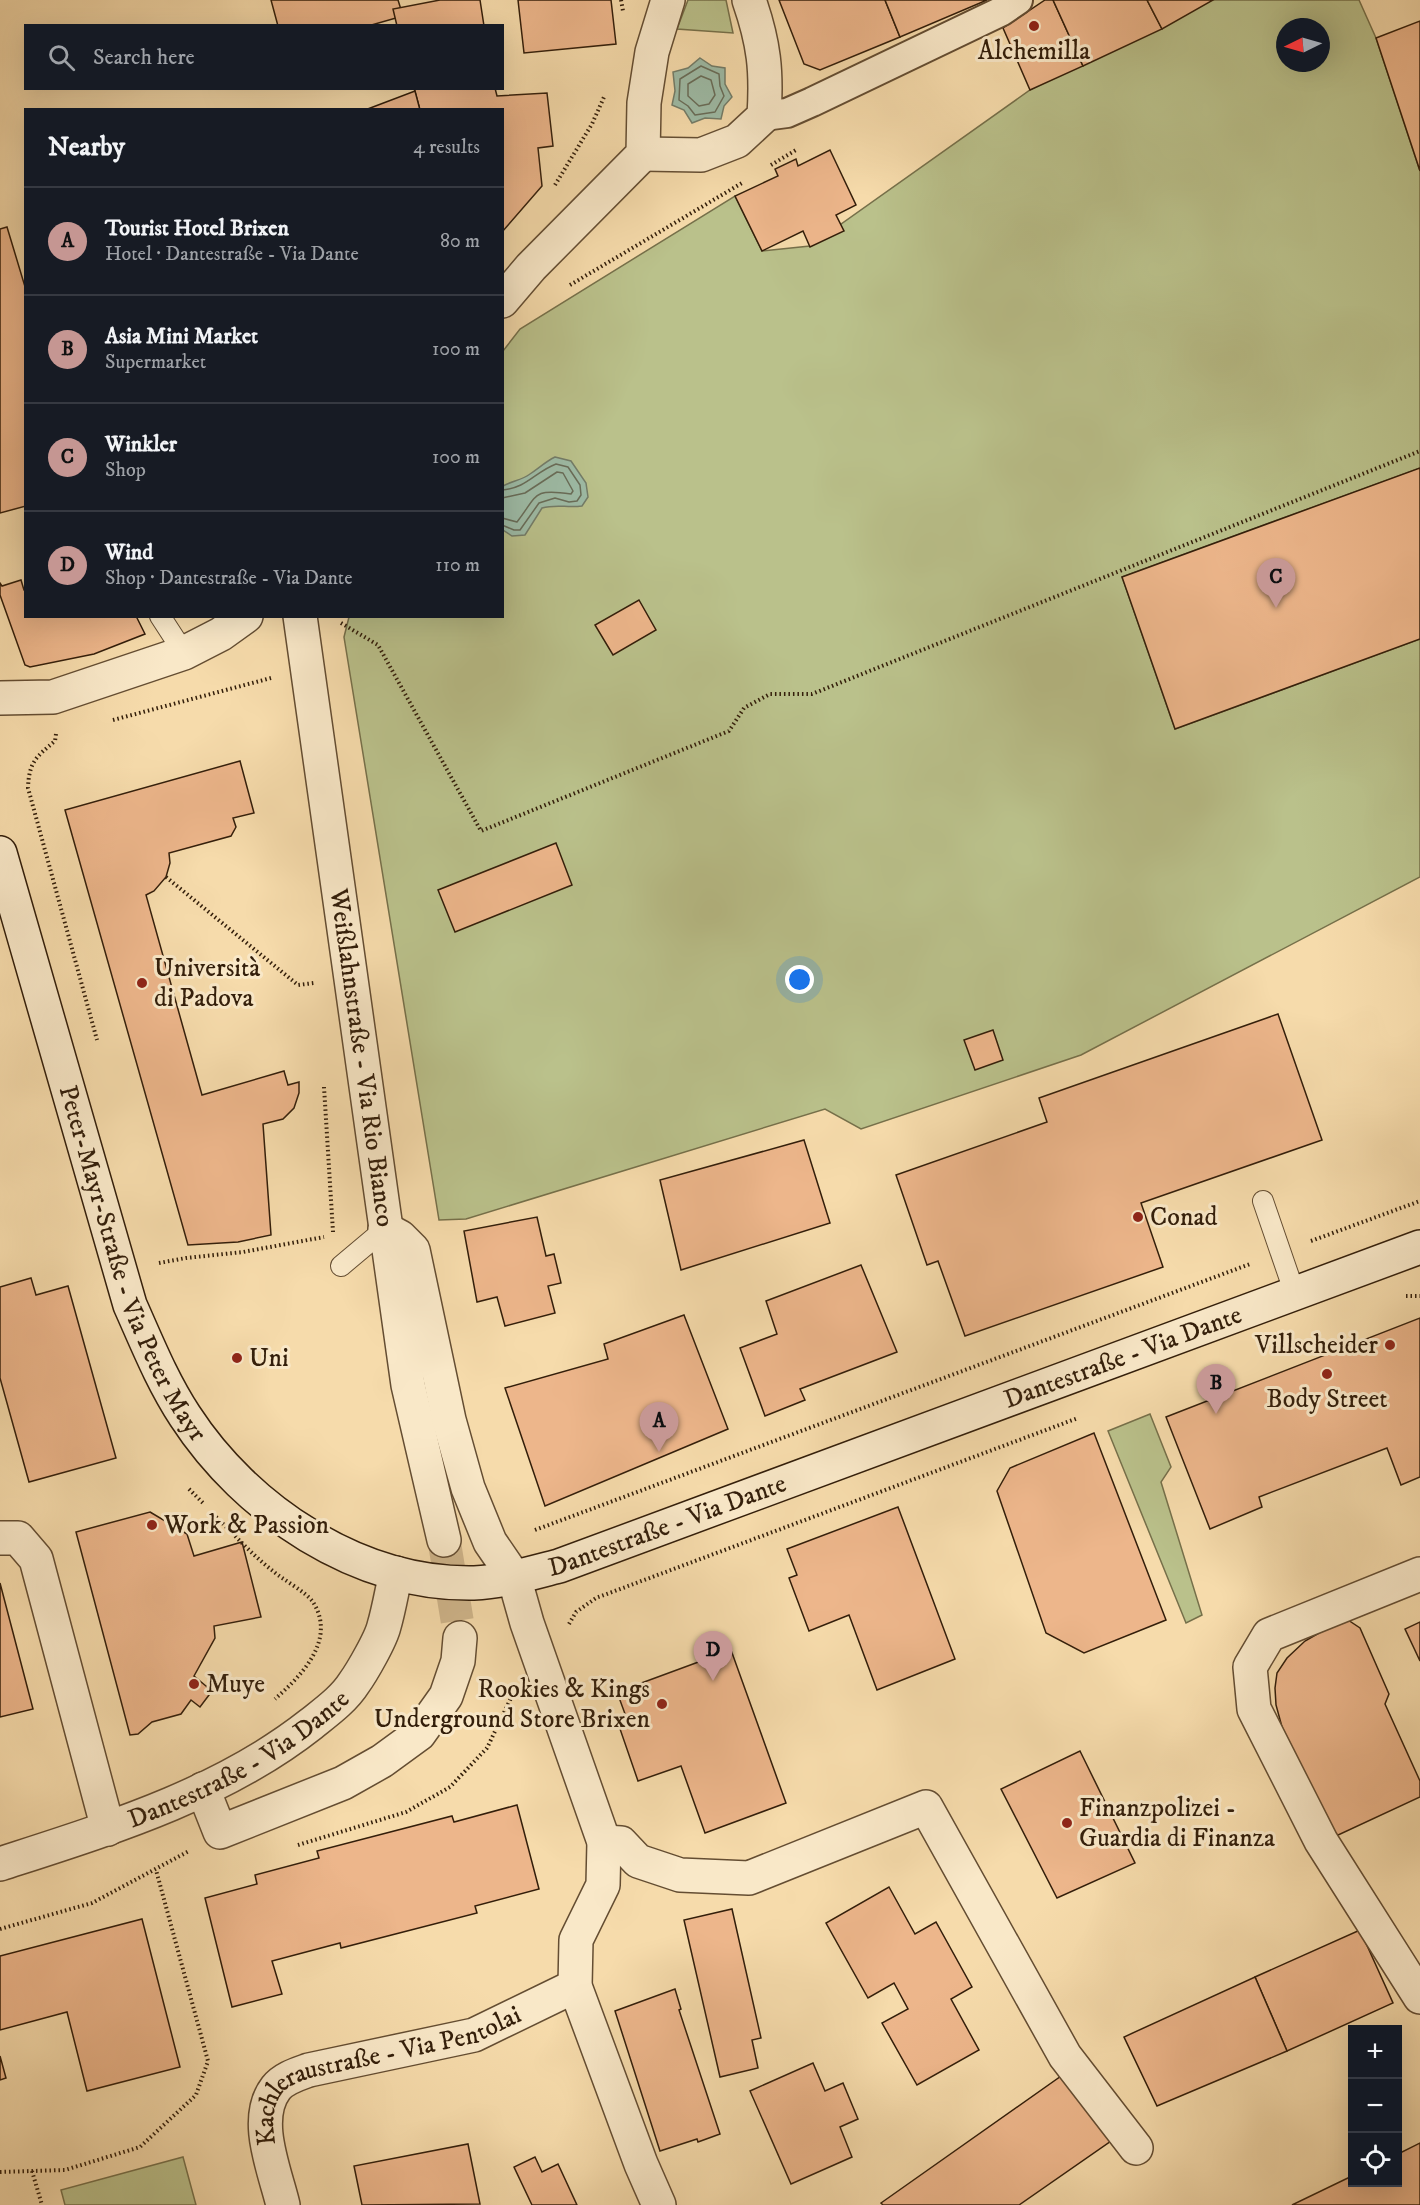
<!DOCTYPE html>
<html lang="en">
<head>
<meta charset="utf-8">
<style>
  body { margin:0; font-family:"IM FELL DW Pica",serif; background:#20242c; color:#f1f3f6 }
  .controls { position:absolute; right:18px; bottom:18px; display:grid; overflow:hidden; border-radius:0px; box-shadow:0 6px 24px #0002 }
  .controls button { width:54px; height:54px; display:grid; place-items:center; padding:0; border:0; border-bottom:2px solid #363941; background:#171b24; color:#f1f3f6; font:30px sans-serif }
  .compass { position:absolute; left:1276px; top:18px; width:54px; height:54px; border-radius:50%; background:#171b24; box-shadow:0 6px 24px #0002; rotate:265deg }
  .you { position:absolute; left:800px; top:980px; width:21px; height:21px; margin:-15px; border:4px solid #fff; border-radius:50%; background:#1a73e8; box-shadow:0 0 0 9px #1a73e833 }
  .badge { display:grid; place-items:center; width:39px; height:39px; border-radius:50%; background:#c59692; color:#111; font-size:20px; font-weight:700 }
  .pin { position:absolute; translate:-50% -50px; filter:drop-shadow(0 2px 3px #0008) }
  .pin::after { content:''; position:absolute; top:32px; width:21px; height:18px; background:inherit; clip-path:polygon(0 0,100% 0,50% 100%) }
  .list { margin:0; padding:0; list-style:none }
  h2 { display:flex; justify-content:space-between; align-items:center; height:78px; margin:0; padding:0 24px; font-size:26px }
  h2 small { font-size:20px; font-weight:400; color:#9ea1a6 }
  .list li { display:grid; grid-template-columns:39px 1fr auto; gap:18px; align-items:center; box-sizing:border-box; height:108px; padding:0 24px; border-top:2px solid #363941 }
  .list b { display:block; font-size:22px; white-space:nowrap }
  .list p { margin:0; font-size:20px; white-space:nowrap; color:#9ea1a6 }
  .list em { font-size:20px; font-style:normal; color:#9ea1a6 }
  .icon { flex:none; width:33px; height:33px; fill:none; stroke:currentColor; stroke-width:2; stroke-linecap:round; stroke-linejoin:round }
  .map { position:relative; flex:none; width:1420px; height:2205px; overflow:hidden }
  .search { position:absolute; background:#171b24; box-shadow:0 6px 24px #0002; left:24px; top:24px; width:480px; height:66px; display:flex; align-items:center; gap:15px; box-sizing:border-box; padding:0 21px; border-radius:0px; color:#9ea1a6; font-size:22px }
  .panel { position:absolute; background:#171b24; box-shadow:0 6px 24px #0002; left:24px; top:108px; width:480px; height:510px; border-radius:0px }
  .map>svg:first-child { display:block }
</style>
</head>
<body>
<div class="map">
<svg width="1420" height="2205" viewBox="0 0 1420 2205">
  <rect width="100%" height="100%" fill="#f6dbab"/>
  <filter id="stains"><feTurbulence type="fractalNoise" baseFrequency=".00333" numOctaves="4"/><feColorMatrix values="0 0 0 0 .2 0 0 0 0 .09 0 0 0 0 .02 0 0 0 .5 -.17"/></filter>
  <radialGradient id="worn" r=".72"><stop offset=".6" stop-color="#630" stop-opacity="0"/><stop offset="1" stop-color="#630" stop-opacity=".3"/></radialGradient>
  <!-- green -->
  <g fill="#bac18b" stroke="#76704a" stroke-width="1.5" fill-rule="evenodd">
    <path d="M688,0H726L733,33L677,29Z"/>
    <path d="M1207,0H1359L1376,38L1420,171V468L1122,577L1175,729L1420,639V877L1081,1055L861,1129L825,1109L466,1219L439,1220L344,637L349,617L502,616L503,351L520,329L735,196L762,251L810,246L1030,90ZM1285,27H1321V63H1285Z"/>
    <path d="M1150,1414L1171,1467L1161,1482L1202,1615L1186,1623L1108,1431Z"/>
    <path d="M183,2157L196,2205H65L61,2190Z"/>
  </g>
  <!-- water -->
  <g fill="#9dbba6" stroke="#737c68" stroke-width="1.5">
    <path d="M700,58L712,66L725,68V84L732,97L724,106L721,119L705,118L692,123L684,110L672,105L675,91L673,72L688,68Z"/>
    <path d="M555,457L571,461L586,483L588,497L582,506C567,508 556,504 542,508L525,535L512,536L503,530V486C512,481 522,480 530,474C539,468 545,462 555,457Z"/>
  </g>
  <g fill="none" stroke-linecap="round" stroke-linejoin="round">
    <!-- shore -->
    <g stroke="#686c58" stroke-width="1.5">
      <path d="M701,66L719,74L720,86L724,96L715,112L695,115L688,106L679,100L680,79Z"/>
      <path d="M701,76L711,80L715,95L709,104L699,106L688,96V84Z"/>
      <path d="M502,490C527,488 535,472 556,464L568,467L580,485L581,495L577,501L569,502L555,498L539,503L520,530H514L502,525"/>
      <path d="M502,498L525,493L557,472L563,473L573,491L571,494C532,488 538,495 517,522L502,518"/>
    </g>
  </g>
  <!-- building -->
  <g fill="#edb68b" stroke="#331e0a" stroke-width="1.5">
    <path d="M271,0H398L403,16L368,26H278Z"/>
    <path d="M440,0H480L484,26H397L393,9Z"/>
    <path d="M518,0H611L616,44L524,53Z"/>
    <path d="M779,0H885L900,37L820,70L804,64Z"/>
    <path d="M885,0H987L900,37Z"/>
    <path d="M1045,0H1053L1083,66L1030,90L1003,28Z"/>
    <path d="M1053,0H1147L1162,29L1083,66Z"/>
    <path d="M1147,0H1213L1162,29Z"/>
    <path d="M1420,21V171L1376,38Z"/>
    <path d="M414,88H495L497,96L547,93L553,146L538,148L542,186L502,232V110H420Z"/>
    <path d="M415,91L420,110H365Z"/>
    <path d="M830,150L856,205L836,215L844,231L810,247L803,231L762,251L735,196L778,176L775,169L796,159L798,166Z"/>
    <path d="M7,227L26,290V506L0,513V229Z"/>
    <path d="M1420,468V639L1175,729L1122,577Z"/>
    <path d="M21,580L24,590H26V616H136L145,634L94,654L30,667L25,665L0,595V583L2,586Z"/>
    <path d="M639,600L656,630L613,655L595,625Z"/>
    <path d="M240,761L254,813L233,818L236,827L231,836L169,853L170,863L166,877L154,891L146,895L202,1095L284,1071L288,1085L299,1082V1093L294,1108L283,1119L263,1124L271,1235L238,1242L188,1245L65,810Z"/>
    <path d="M556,843L572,885L455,932L438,890Z"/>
    <path d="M1278,1014L1322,1140L1141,1203L1163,1267L965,1336L938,1261L927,1265L896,1175L1047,1122L1039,1098Z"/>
    <path d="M993,1030L1003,1060L975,1070L964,1040Z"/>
    <path d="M804,1140L830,1223L681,1270L660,1180Z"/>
    <path d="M537,1217L546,1256L554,1254L561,1283L548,1286L555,1313L505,1326L497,1297L477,1302L464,1231Z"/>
    <path d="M861,1265L897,1352L800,1389L805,1400L765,1416L740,1348L777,1334L766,1301Z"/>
    <path d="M31,1278L36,1295L68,1286L116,1458L29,1482L0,1378V1287Z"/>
    <path d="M684,1315L728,1429L545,1506L505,1388L608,1359L604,1344Z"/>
    <path d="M1420,1318V1477L1401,1485L1387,1448L1259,1497L1262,1507L1210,1529L1166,1417Z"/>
    <path d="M1094,1433L1166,1620L1084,1653L1046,1633L997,1491L1010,1468Z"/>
    <path d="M898,1507L955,1659L877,1690L849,1615L809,1631L789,1578L797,1575L787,1549Z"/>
    <path d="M150,1512L187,1534L194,1556L242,1542L261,1617L214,1626L215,1638L194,1676L212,1691L200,1707L191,1700L181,1714L152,1722L138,1734L130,1735L76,1532Z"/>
    <path d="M0,1583L33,1709L0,1717Z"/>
    <path d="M1345,1618L1360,1628L1389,1694L1385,1704L1420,1781V1797L1336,1836L1282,1727L1276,1705L1275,1688L1277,1673L1287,1658L1305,1641Z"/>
    <path d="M1420,1622V1661L1405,1629Z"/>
    <path d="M731,1650L786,1803L705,1833L681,1766L638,1781L619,1726L628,1722L617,1692Z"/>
    <path d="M1080,1751L1135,1863L1057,1898L1001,1789Z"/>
    <path d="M517,1805L539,1889L475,1906L477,1913L341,1948L340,1943L272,1961L282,1994L232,2007L205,1898L257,1884L255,1875L319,1858L317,1851L452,1816L454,1822Z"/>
    <path d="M889,1887L915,1934L936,1922L972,1987L951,1999L979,2050L917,2085L882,2023L908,2009L894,1983L868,1998L826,1923Z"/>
    <path d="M732,1909L761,2038L752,2040L758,2068L720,2077L684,1920Z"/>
    <path d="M142,1919L180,2067L87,2091L67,2012L0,2030V1956Z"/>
    <path d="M1360,1930L1393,2003L1287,2051L1255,1977Z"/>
    <path d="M1255,1977L1287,2051L1157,2106L1124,2037Z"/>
    <path d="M675,1989L681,2009L679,2010L720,2134L698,2142L697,2139L660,2151L615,2011Z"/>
    <path d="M0,2056L6,2078L0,2080Z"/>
    <path d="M813,2063L825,2091L843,2083L858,2119L840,2127L852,2157L791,2184L750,2091Z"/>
    <path d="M1064,2074L1111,2141L1019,2205H883L881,2203Z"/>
    <path d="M1420,2143V2205H1292L1352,2176V2182H1398V2154Z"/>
    <path d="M468,2144L480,2204L362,2205L354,2166Z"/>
    <path d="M535,2157L542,2172L558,2164L577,2205H532L514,2167Z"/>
  </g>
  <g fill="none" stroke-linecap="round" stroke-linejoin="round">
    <!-- minor-tunnel -->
    <path stroke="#cfb58b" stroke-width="33" stroke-dasharray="33 16" stroke-linecap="butt" d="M444,1540L460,1638"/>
    <!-- service casing -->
    <g stroke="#644d32" stroke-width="22">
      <g id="service">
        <path d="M160,616L184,653"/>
        <path d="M1263,1201L1295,1294"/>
        <path d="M341,1266L385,1229"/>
      </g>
    </g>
    <!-- pedestrian casing -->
    <g stroke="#644d32" stroke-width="32">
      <path id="pedestrian" d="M764,116L787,113L812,102L1002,11L1018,0"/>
    </g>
    <!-- minor casing -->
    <g stroke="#644d32" stroke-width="36">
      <g id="minor">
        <path d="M643,154L701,155L737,141L764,116C767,71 764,43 749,0"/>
        <path d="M502,301L531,267L643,154L644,103L652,52L668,0"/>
        <path id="s1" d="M300,616L408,1385L444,1540"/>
        <path d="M0,698L53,697L184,653L221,634L246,616"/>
        <path d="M385,1229L400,1237L413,1250L449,1420L468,1488L490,1542L514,1577L527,1623L604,1842L603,1885L576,1940L575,1986L641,2164L659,2205"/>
        <path d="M0,1538H18L36,1559L108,1829"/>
        <path d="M1420,1574L1269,1635L1250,1667L1254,1709L1321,1841L1420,1997"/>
        <path d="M203,1789L220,1832L343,1783L382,1761L419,1734L446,1696L458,1661L460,1638"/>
        <path d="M604,1842L621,1843L638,1861L680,1875L749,1878L926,1807L1065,2056L1136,2148"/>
        <path id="s2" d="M0,1864C108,1829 221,1795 311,1724C326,1712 344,1699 354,1683C362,1672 381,1639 384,1626C389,1609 392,1590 396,1573"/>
        <path id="s3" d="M283,2205C275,2171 252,2119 276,2088C284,2078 298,2074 309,2070L474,2035L575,1986"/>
      </g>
    </g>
    <!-- secondary casing -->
    <g stroke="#331e0a" stroke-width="36">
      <g id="secondary">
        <path id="s4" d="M0,853L130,1305C147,1343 162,1381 185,1416C246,1510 358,1585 474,1583C502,1582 531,1573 559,1566L1420,1247"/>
      </g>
    </g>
    <!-- path -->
    <g stroke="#331e0a" stroke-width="4" stroke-dasharray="1.5 3" stroke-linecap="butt">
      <path d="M621,0L623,11"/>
      <path d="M771,165L796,150"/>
      <path d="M555,185L592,124L604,97"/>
      <path d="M570,285L742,183"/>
      <path d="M341,623L378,645L481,831L729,731L744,708L770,694H812L1420,451"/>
      <path d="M113,720L271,678"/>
      <path d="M56,734L55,741C36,757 29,762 28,788L97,1040"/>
      <path d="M166,877L298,985L314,983"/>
      <path d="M324,1087L333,1232"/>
      <path d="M1311,1241L1420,1201"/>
      <path d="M159,1263L186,1258L243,1252L324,1237"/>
      <path d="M1406,1296H1420"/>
      <path d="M189,1489L203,1503"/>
      <path d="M216,1517C235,1535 252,1555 273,1571C283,1580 305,1591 313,1602C337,1640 301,1676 275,1699"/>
      <path d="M535,1530L1250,1264"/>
      <path d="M569,1624L576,1612L596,1598L1078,1418"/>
      <path d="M298,1845L406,1812L450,1787L487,1748L512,1696"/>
      <path d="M0,1929L92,1903L189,1851"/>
      <path d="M32,2171L42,2205"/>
      <path d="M0,2172L65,2170L140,2147L196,2095L208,2061L156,1870"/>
    </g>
    <!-- service -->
    <use href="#service" stroke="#f9e8c8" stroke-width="20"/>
    <!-- pedestrian -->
    <use href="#pedestrian" stroke="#f9e8c8" stroke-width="28"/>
    <!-- minor -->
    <use href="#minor" stroke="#f9e8c8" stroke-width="33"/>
    <!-- secondary -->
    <use href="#secondary" stroke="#f9e8c8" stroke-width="33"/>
  </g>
  <!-- markers -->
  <g fill="#8f2418" stroke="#f9e8c8" stroke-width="2">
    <circle cx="1034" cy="26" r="6"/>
    <circle cx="142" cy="983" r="6"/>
    <circle cx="1138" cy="1217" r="6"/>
    <circle cx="1390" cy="1345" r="6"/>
    <circle cx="237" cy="1358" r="6"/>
    <circle cx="1327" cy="1374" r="6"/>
    <circle cx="152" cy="1525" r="6"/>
    <circle cx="194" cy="1684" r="6"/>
    <circle cx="662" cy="1704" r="6"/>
    <circle cx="1067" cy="1823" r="6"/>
  </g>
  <g text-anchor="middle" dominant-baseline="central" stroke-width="6" stroke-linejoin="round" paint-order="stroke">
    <!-- poi labels -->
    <g font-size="26" fill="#331e0a" stroke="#f9e8c8" text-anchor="start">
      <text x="1034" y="51" text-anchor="middle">Alchemilla</text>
      <text x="154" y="968">Università<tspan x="154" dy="30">di Padova</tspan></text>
      <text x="1150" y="1217">Conad</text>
      <text x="1378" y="1345" text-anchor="end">Villscheider</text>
      <text x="249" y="1358">Uni</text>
      <text x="1327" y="1399" text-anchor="middle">Body Street</text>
      <text x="164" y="1525">Work &amp; Passion</text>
      <text x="206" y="1684">Muye</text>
      <text x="650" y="1689" text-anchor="end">Rookies &amp; Kings<tspan x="650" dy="30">Underground Store Brixen</tspan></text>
      <text x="1079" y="1808">Finanzpolizei -<tspan x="1079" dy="30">Guardia di Finanza</tspan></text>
    </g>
    <!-- street labels -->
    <g font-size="26" fill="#331e0a" stroke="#f9e8c8">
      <text stroke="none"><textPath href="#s1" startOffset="446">Weißlahnstraße - Via Rio Bianco</textPath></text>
      <text stroke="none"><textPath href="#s4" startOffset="432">Peter-Mayr-Straße - Via Peter Mayr</textPath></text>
      <text stroke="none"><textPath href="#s4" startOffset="1630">Dantestraße - Via Dante</textPath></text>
      <text stroke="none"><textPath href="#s4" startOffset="1144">Dantestraße - Via Dante</textPath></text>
      <text stroke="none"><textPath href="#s2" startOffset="262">Dantestraße - Via Dante</textPath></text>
      <text stroke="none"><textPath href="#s3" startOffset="220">Kachleraustraße - Via Pentolai</textPath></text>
    </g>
  </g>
  <rect width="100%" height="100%" filter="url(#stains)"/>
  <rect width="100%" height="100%" fill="url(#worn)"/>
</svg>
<div class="controls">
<button>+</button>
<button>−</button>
<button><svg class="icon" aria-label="locate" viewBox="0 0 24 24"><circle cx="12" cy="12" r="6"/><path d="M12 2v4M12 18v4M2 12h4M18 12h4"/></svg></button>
</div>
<svg class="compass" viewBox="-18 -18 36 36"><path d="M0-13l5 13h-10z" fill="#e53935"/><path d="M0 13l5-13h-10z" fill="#9ea1a6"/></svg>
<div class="you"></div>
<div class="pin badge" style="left:659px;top:1452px">A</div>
<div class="pin badge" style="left:1216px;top:1414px">B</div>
<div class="pin badge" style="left:1276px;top:608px">C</div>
<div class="pin badge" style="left:713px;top:1681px">D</div>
<div class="search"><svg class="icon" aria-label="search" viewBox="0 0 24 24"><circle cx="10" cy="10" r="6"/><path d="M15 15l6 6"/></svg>Search here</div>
<section class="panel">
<h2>Nearby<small>4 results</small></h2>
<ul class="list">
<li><span class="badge">A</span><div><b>Tourist Hotel Brixen</b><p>Hotel · Dantestraße - Via Dante</p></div><em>80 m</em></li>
<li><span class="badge">B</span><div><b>Asia Mini Market</b><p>Supermarket</p></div><em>100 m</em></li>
<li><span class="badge">C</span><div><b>Winkler</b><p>Shop</p></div><em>100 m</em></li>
<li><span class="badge">D</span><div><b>Wind</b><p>Shop · Dantestraße - Via Dante</p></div><em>110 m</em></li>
</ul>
</section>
</div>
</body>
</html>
